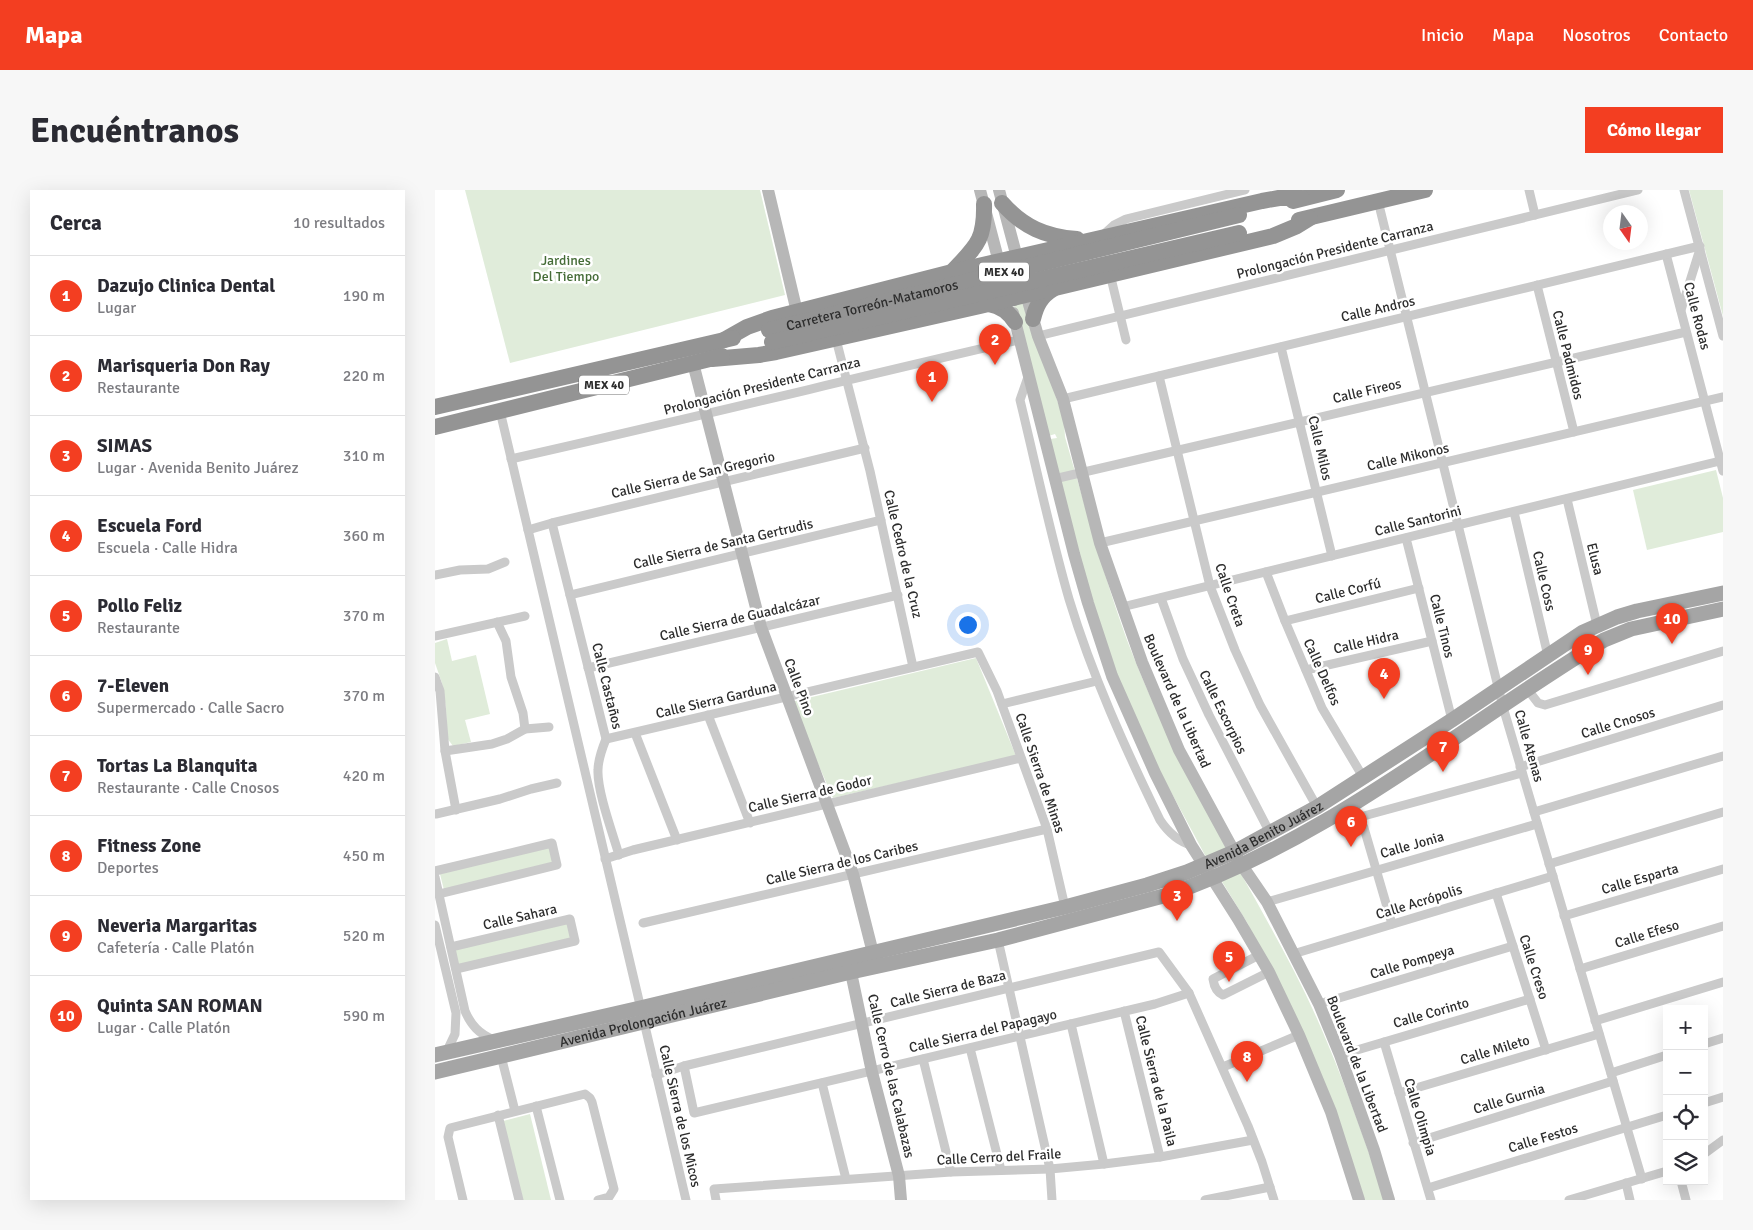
<!DOCTYPE html>
<html lang="es">
<head>
<meta charset="utf-8">
<style>
  body { margin:0; font-family:Signika,sans-serif; background:#f7f7f7; color:#2b2b33 }
  .controls { position:absolute; right:15px; bottom:15px; display:grid; overflow:hidden; border-radius:0px; box-shadow:0 5px 20px #0002 }
  .controls button { width:45px; height:45px; display:grid; place-items:center; padding:0; border:0; border-bottom:1px solid #e1e1e2; background:#fff; color:#2b2b33; font:25px sans-serif }
  .compass { position:absolute; left:1168px; top:15px; width:45px; height:45px; border-radius:50%; background:#fff; box-shadow:0 5px 20px #0002; rotate:166deg }
  .you { position:absolute; left:532px; top:434px; width:18px; height:18px; margin:-12px; border:4px solid #fff; border-radius:50%; background:#1a73e8; box-shadow:0 0 0 8px #1a73e833 }
  .badge { display:grid; place-items:center; width:32px; height:32px; border-radius:50%; background:#f33e21; color:#fff; font-size:16px; font-weight:700 }
  .pin { position:absolute; translate:-50% -41px; filter:drop-shadow(0 1px 2px #0008) }
  .pin::after { content:''; position:absolute; top:26px; width:18px; height:15px; background:inherit; clip-path:polygon(0 0,100% 0,50% 100%) }
  .list { margin:0; padding:0; list-style:none }
  h2 { display:flex; justify-content:space-between; align-items:center; height:65px; margin:0; padding:0 20px; font-size:21px }
  h2 small { font-size:16px; font-weight:400; color:#7c7c81 }
  .list li { display:grid; grid-template-columns:32px 1fr auto; gap:15px; align-items:center; box-sizing:border-box; height:80px; padding:0 20px; border-top:1px solid #e1e1e2 }
  .list b { display:block; font-size:19px; white-space:nowrap }
  .list p { margin:0; font-size:16px; white-space:nowrap; color:#7c7c81 }
  .list em { font-size:16px; font-style:normal; color:#7c7c81 }
  .icon { flex:none; width:28px; height:28px; fill:none; stroke:currentColor; stroke-width:2; stroke-linecap:round; stroke-linejoin:round }
  .map { position:relative; flex:none; width:1288px; height:1010px; overflow:hidden; border-radius:0px }
  header { display:flex; align-items:center; gap:30px; box-sizing:border-box; height:70px; padding:0 25px; background:#f33e21; color:#fff }
  header strong { font-size:24px }
  nav { display:flex; gap:28px; margin-inline-start:auto; font-size:18px }
  .intro { display:flex; align-items:center; justify-content:space-between; box-sizing:border-box; height:120px; padding:0 30px }
  h1 { margin:0; font-size:35px }
  .button { padding:12px 22px; border-radius:0px; background:#f33e21; color:#fff; font-size:18px; font-weight:700 }
  main { display:flex; gap:30px; padding:0 30px }
  aside { flex:1; background:#fff; border-radius:0px; box-shadow:0 5px 20px #0002 }
  .map>svg:first-child { display:block }
</style>
</head>
<body>
<header>
<strong>Mapa</strong>
<nav><a>Inicio</a><a>Mapa</a><a>Nosotros</a><a>Contacto</a></nav>
</header>
<div class="intro"><h1>Encuéntranos</h1><a class="button">Cómo llegar</a></div>
<main>
<aside>
<h2>Cerca<small>10 resultados</small></h2>
<ul class="list">
<li><span class="badge">1</span><div><b>Dazujo Clinica Dental</b><p>Lugar</p></div><em>190 m</em></li>
<li><span class="badge">2</span><div><b>Marisqueria Don Ray</b><p>Restaurante</p></div><em>220 m</em></li>
<li><span class="badge">3</span><div><b>SIMAS</b><p>Lugar · Avenida Benito Juárez</p></div><em>310 m</em></li>
<li><span class="badge">4</span><div><b>Escuela Ford</b><p>Escuela · Calle Hidra</p></div><em>360 m</em></li>
<li><span class="badge">5</span><div><b>Pollo Feliz</b><p>Restaurante</p></div><em>370 m</em></li>
<li><span class="badge">6</span><div><b>7-Eleven</b><p>Supermercado · Calle Sacro</p></div><em>370 m</em></li>
<li><span class="badge">7</span><div><b>Tortas La Blanquita</b><p>Restaurante · Calle Cnosos</p></div><em>420 m</em></li>
<li><span class="badge">8</span><div><b>Fitness Zone</b><p>Deportes</p></div><em>450 m</em></li>
<li><span class="badge">9</span><div><b>Neveria Margaritas</b><p>Cafetería · Calle Platón</p></div><em>520 m</em></li>
<li><span class="badge">10</span><div><b>Quinta SAN ROMAN</b><p>Lugar · Calle Platón</p></div><em>590 m</em></li>
</ul>
</aside>
<div class="map">
<svg width="1288" height="1010" viewBox="0 0 1288 1010">
  <rect width="100%" height="100%" fill="#fff"/>
  <!-- green -->
  <g fill="#e0ecda">
    <path d="M30,0H325L350,105L75,173Z"/>
    <path d="M1254,0H1288V126Z"/>
    <path d="M588,107L629,231L630,247C650,315 668,384 692,450C719,522 756,590 791,658L771,667C743,614 711,560 689,504C656,422 637,334 615,249L622,248L620,244L610,247L578,111Z"/>
    <path d="M1281,280L1288,308V342L1212,360L1198,300Z"/>
    <path d="M12,449L17,471L41,465L55,524L30,530L36,552L18,556L12,548L11,518L7,493L0,473V453Z"/>
    <path d="M541,468L581,566L398,608L356,512Z"/>
    <path d="M116,655L120,674L9,700L5,684Z"/>
    <path d="M805,682C836,738 868,793 892,852C914,904 932,957 950,1010H929L813,734L786,690Z"/>
    <path d="M135,731L139,750L23,777L18,758Z"/>
    <path d="M95,924L116,1010H88L68,931Z"/>
  </g>
  <g fill="none" stroke-linecap="round" stroke-linejoin="round">
    <!-- street -->
    <g stroke="#cacaca" stroke-width="9">
      <path d="M1094,0L1100,25"/>
      <path d="M1249,0L1288,146"/>
      <path d="M943,11L1068,517L1207,989"/>
      <path d="M669,44L679,35L691,29L810,0"/>
      <path d="M1231,64L1288,281"/>
      <path d="M675,84L691,150"/>
      <path d="M1102,95L1139,242"/>
      <path d="M1246,120L1265,59"/>
      <path d="M603,146L1203,0"/>
      <path d="M401,149L435,281L478,477"/>
      <path d="M846,157L897,366"/>
      <path d="M724,186L775,396L800,460L825,515L882,617"/>
      <path d="M593,187L585,210C601,276 615,343 634,409C657,485 690,558 725,630C733,642 742,651 756,655"/>
      <path d="M628,209L1265,56"/>
      <path d="M65,221L251,1010"/>
      <path d="M76,269C246,231 415,189 584,150"/>
      <path d="M619,289L1251,142"/>
      <path d="M1132,309L1162,435"/>
      <path d="M1079,322L1113,466"/>
      <path d="M117,333L171,549C167,559 163,570 163,580C162,601 178,644 184,665"/>
      <path d="M93,340L117,333L430,258"/>
      <path d="M971,348L1017,530"/>
      <path d="M665,353L1288,207"/>
      <path d="M831,382L850,431L887,518L928,587"/>
      <path d="M0,385L25,380L53,379L70,372"/>
      <path d="M135,405L446,330"/>
      <path d="M726,408L748,469L774,525L835,643"/>
      <path d="M687,417L1285,271"/>
      <path d="M850,431L984,398"/>
      <path d="M62,432L71,451L76,487L88,523L90,539"/>
      <path d="M0,446L90,426"/>
      <path d="M153,478L463,405"/>
      <path d="M871,480L997,451"/>
      <path d="M0,487L5,501L10,561L21,620"/>
      <path d="M1093,500L1103,513L1110,515L1288,461"/>
      <path d="M567,514L662,491"/>
      <path d="M273,525L315,633"/>
      <path d="M200,543L242,650"/>
      <path d="M171,549L543,462L562,501L612,639L630,717"/>
      <path d="M10,561L57,554L72,549L90,539L114,537"/>
      <path d="M1085,577L1288,515"/>
      <path d="M1099,622L1288,566"/>
      <path d="M922,623L929,638L957,734"/>
      <path d="M1,624L65,609L96,599L122,593"/>
      <path d="M925,627L1087,583"/>
      <path d="M170,669L198,660L586,568"/>
      <path d="M1114,674L1288,622"/>
      <path d="M0,681L117,653L122,675L4,704"/>
      <path d="M0,687L30,821C36,835 44,844 59,850"/>
      <path d="M1061,703L1111,860"/>
      <path d="M832,712L1102,634"/>
      <path d="M1129,726L1288,679"/>
      <path d="M208,733L612,639"/>
      <path d="M0,735L21,823L20,844L11,863"/>
      <path d="M563,750L615,979L617,1010"/>
      <path d="M16,757L135,729L140,751L21,779"/>
      <path d="M858,764L1118,686"/>
      <path d="M824,765L778,789C779,796 781,802 788,805L834,782"/>
      <path d="M1145,779L1288,736"/>
      <path d="M884,814L1078,756"/>
      <path d="M689,821L725,967"/>
      <path d="M1160,831L1288,792"/>
      <path d="M636,834L669,974"/>
      <path d="M949,852L996,1010"/>
      <path d="M1269,854L1288,848"/>
      <path d="M535,858L566,980"/>
      <path d="M905,865L1095,809"/>
      <path d="M66,866L80,921"/>
      <path d="M488,869L516,982"/>
      <path d="M249,876L259,923L720,814L754,803"/>
      <path d="M788,877L864,845"/>
      <path d="M1176,883L1232,865"/>
      <path d="M221,885L249,876L724,762L754,803L813,936L827,972L839,1010"/>
      <path d="M387,893L411,989"/>
      <path d="M964,903L1164,844"/>
      <path d="M1269,913L1288,907"/>
      <path d="M101,916L125,1010"/>
      <path d="M63,925L84,1010"/>
      <path d="M978,953L1178,891"/>
      <path d="M1269,964L1288,950"/>
      <path d="M1246,991L1251,1010"/>
      <path d="M1191,993L1195,1010"/>
      <path d="M993,998L1232,925"/>
      <path d="M28,1010L13,947L15,938L150,904L155,908L157,912L179,999L174,1007L163,1010"/>
      <path d="M281,1010L279,999L516,982L615,979L669,974L725,967L818,950"/>
      <path d="M770,1010L835,997"/>
      <path d="M1134,1010L1232,981"/>
    </g>
    <!-- secondary -->
    <g stroke="#b7b7b7" stroke-width="12">
      <path d="M333,0L362,122"/>
      <path d="M545,0L566,80"/>
      <path d="M564,0L584,75"/>
      <path d="M589,97L603,146L628,209L665,353L707,472L744,560L806,674L832,712L884,814L905,865L939,960L954,1010"/>
      <path d="M578,123L639,364L653,413L677,486L720,583L756,655L803,729L834,782L864,845L896,922L924,1010"/>
      <path d="M258,173L326,437L418,684L440,771"/>
      <path d="M414,773L437,882L464,986L466,1010"/>
    </g>
    <!-- primary -->
    <g stroke="#a5a5a5" stroke-width="15">
      <path id="s1" d="M0,865L205,818L630,717L712,695L752,682L799,662L882,617L1017,530L1148,442L1182,427L1202,421L1288,403"/>
      <path id="s2" d="M0,882L416,782L563,750L732,705C894,650 1025,537 1169,450L1196,439L1288,419"/>
    </g>
    <!-- highway -->
    <g stroke="#949494" stroke-width="16">
      <path d="M858,11L902,0"/>
      <path d="M567,13C588,37 611,47 642,49"/>
      <path d="M864,30L990,0"/>
      <path d="M517,82C541,56 550,51 549,14"/>
      <path d="M554,114C566,116 574,122 580,132"/>
      <path d="M598,129C601,116 606,106 618,99"/>
      <path d="M289,150L312,137L337,128L517,82L827,11L844,8H867"/>
      <path d="M277,169L324,165L341,162L545,116L838,46L862,36L875,28"/>
      <path d="M0,217L298,148"/>
      <path d="M0,237L287,166"/>
    </g>
    <!-- highway-bridge -->
    <g stroke="#949494" stroke-width="16">
      <path id="s3" d="M334,140L804,25"/>
      <path d="M337,152L804,43"/>
    </g>
  </g>
  <g text-anchor="middle" dominant-baseline="central" stroke-width="5" stroke-linejoin="round" paint-order="stroke">
    <!-- shield labels -->
    <g fill="#fff" stroke="#6c6c6c" stroke-width="1">
      <rect x="544" y="72.5" width="50" height="19" rx="4"/>
      <rect x="144" y="185.5" width="50" height="19" rx="4"/>
    </g>
    <g font-size="12" font-weight="bold" fill="#2d2d2d">
      <text x="569" y="82">MEX 40</text>
      <text x="169" y="195">MEX 40</text>
    </g>
    <!-- street labels -->
    <g font-size="14" fill="#2d2d2d" stroke="#fff">
      <text transform="translate(900 60) rotate(-14)">Prolongación Presidente Carranza</text>
      <text stroke="none"><textPath href="#s3" startOffset="106">Carretera Torreón-Matamoros</textPath></text>
      <text transform="translate(943 119) rotate(-13)">Calle Andros</text>
      <text transform="translate(1262 126) rotate(75)">Calle Rodas</text>
      <text transform="translate(1133 165) rotate(76)">Calle Padmidos</text>
      <text transform="translate(327 196) rotate(-14)">Prolongación Presidente Carranza</text>
      <text transform="translate(932 201) rotate(-13)">Calle Fireos</text>
      <text transform="translate(885 258) rotate(77)">Calle Milos</text>
      <text transform="translate(973 267) rotate(-13)">Calle Mikonos</text>
      <text transform="translate(258 285) rotate(-13)">Calle Sierra de San Gregorio</text>
      <text transform="translate(983 331) rotate(-14)">Calle Santorini</text>
      <text transform="translate(288 354) rotate(-13)">Calle Sierra de Santa Gertrudis</text>
      <text transform="translate(468 364) rotate(77)">Calle Cedro de la Cruz</text>
      <text transform="translate(1160 369) rotate(76)">Elusa</text>
      <text transform="translate(1109 391) rotate(77)">Calle Coss</text>
      <text transform="translate(913 401) rotate(-14)">Calle Corfú</text>
      <text transform="translate(795 405) rotate(71)">Calle Creta</text>
      <text transform="translate(305 428) rotate(-13)">Calle Sierra de Guadalcázar</text>
      <text transform="translate(1007 436) rotate(76)">Calle Tinos</text>
      <text transform="translate(931 452) rotate(-13)">Calle Hidra</text>
      <text transform="translate(887 482) rotate(66)">Calle Delfos</text>
      <text transform="translate(172 496) rotate(76)">Calle Castaños</text>
      <text transform="translate(364 497) rotate(69)">Calle Pino</text>
      <text transform="translate(281 510) rotate(-13)">Calle Sierra Garduna</text>
      <text transform="translate(742 511) rotate(66)">Boulevard de la Libertad</text>
      <text transform="translate(788 522) rotate(64)">Calle Escorpios</text>
      <text transform="translate(1183 533) rotate(-17)">Calle Cnosos</text>
      <text transform="translate(1094 556) rotate(74)">Calle Atenas</text>
      <text transform="translate(605 583) rotate(71)">Calle Sierra de Minas</text>
      <text transform="translate(375 604) rotate(-13)">Calle Sierra de Godor</text>
      <text stroke="none"><textPath href="#s1" startOffset="859">Avenida Benito Juárez</textPath></text>
      <text transform="translate(977 655) rotate(-16)">Calle Jonia</text>
      <text transform="translate(407 673) rotate(-13)">Calle Sierra de los Caribes</text>
      <text transform="translate(1205 689) rotate(-16)">Calle Esparta</text>
      <text transform="translate(984 712) rotate(-17)">Calle Acrópolis</text>
      <text transform="translate(85 727) rotate(-13)">Calle Sahara</text>
      <text transform="translate(1212 744) rotate(-17)">Calle Efeso</text>
      <text transform="translate(977 772) rotate(-17)">Calle Pompeya</text>
      <text transform="translate(1099 777) rotate(72)">Calle Creso</text>
      <text transform="translate(513 799) rotate(-14)">Calle Sierra de Baza</text>
      <text transform="translate(996 823) rotate(-16)">Calle Corinto</text>
      <text stroke="none"><textPath href="#s2" startOffset="214">Avenida Prolongación Juárez</textPath></text>
      <text transform="translate(548 841) rotate(-13)">Calle Sierra del Papagayo</text>
      <text transform="translate(1060 860) rotate(-17)">Calle Mileto</text>
      <text transform="translate(922 874) rotate(69)">Boulevard de la Libertad</text>
      <text transform="translate(456 886) rotate(77)">Calle Cerro de las Calabazas</text>
      <text transform="translate(721 891) rotate(76)">Calle Sierra de la Paila</text>
      <text transform="translate(1074 909) rotate(-17)">Calle Gurnia</text>
      <text transform="translate(245 926) rotate(77)">Calle Sierra de los Micos</text>
      <text transform="translate(985 927) rotate(73)">Calle Olimpia</text>
      <text transform="translate(1108 948) rotate(-17)">Calle Festos</text>
      <text transform="translate(564 967) rotate(-3)">Calle Cerro del Fraile</text>
    </g>
    <!-- park labels -->
    <g font-size="14" fill="#456c37" stroke="#fff">
      <text x="131" y="70">Jardines<tspan x="131" dy="16">Del Tiempo</tspan></text>
    </g>
  </g>
</svg>
<div class="controls">
<button>+</button>
<button>−</button>
<button><svg class="icon" aria-label="locate" viewBox="0 0 24 24"><circle cx="12" cy="12" r="6"/><path d="M12 2v4M12 18v4M2 12h4M18 12h4"/></svg></button>
<button><svg class="icon" aria-label="layers" viewBox="0 0 24 24"><path d="M12 4l9 5-9 5-9-5zM3 14l9 5 9-5"/></svg></button>
</div>
<svg class="compass" viewBox="-18 -18 36 36"><path d="M0-13l5 13h-10z" fill="#e53935"/><path d="M0 13l5-13h-10z" fill="#7c7c81"/></svg>
<div class="you"></div>
<div class="pin badge" style="left:497px;top:212px">1</div>
<div class="pin badge" style="left:560px;top:175px">2</div>
<div class="pin badge" style="left:742px;top:731px">3</div>
<div class="pin badge" style="left:949px;top:509px">4</div>
<div class="pin badge" style="left:794px;top:792px">5</div>
<div class="pin badge" style="left:916px;top:657px">6</div>
<div class="pin badge" style="left:1008px;top:582px">7</div>
<div class="pin badge" style="left:812px;top:892px">8</div>
<div class="pin badge" style="left:1153px;top:485px">9</div>
<div class="pin badge" style="left:1237px;top:454px">10</div>
</div>
</main>
</body>
</html>
